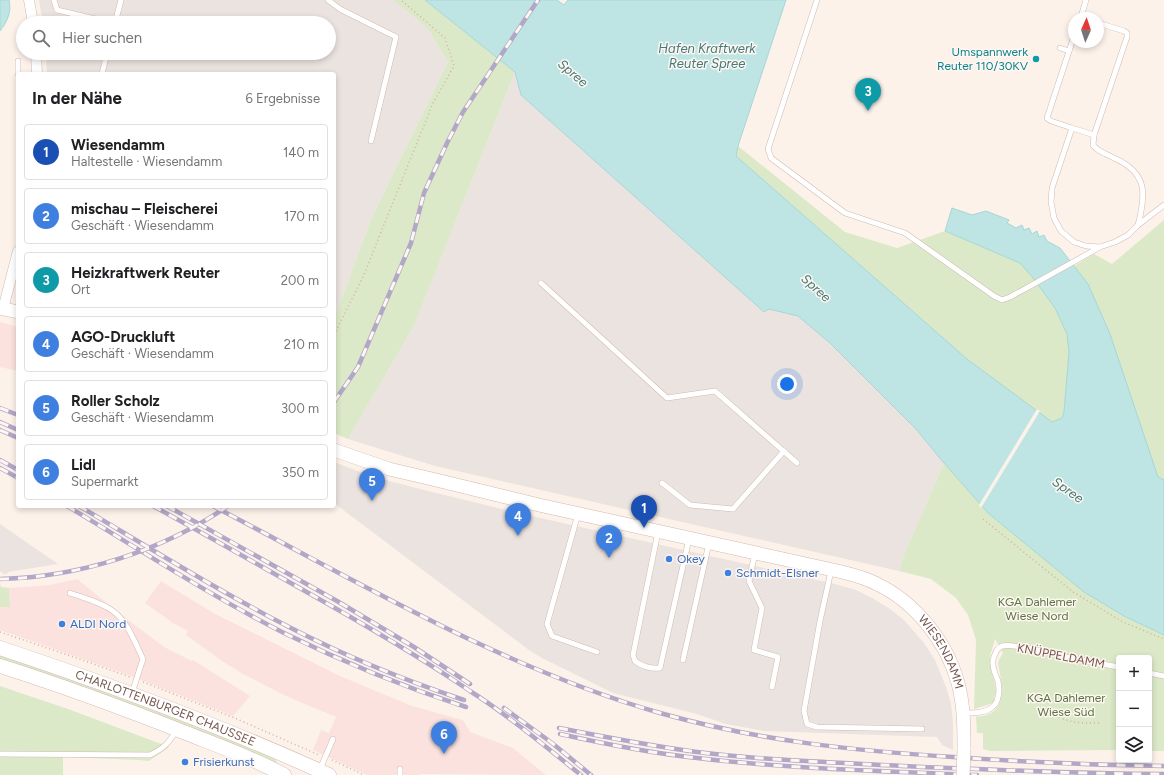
<!DOCTYPE html>
<html lang="de">
<head>
<meta charset="utf-8">
<style>
  body { margin:0; font-family:Figtree,sans-serif; background:#f6f6f6; color:#202124 }
  .controls { position:absolute; right:12px; bottom:12px; display:grid; overflow:hidden; border-radius:4px; box-shadow:0 2px 6px #0003 }
  .controls button { width:36px; height:36px; display:grid; place-items:center; padding:0; border:0; border-bottom:1px solid #e0e0e0; background:#fff; color:#202124; font:20px sans-serif }
  .compass { position:absolute; left:1068px; top:12px; width:36px; height:36px; border-radius:50%; background:#fff; box-shadow:0 2px 6px #0003; rotate:3deg }
  .you { position:absolute; left:787px; top:384px; width:14px; height:14px; margin:-10px; border:3px solid #fff; border-radius:50%; background:#1a73e8; box-shadow:0 0 0 6px #1a73e833 }
  .badge { display:grid; place-items:center; width:26px; height:26px; border-radius:50%; background:#e05b54; color:#fff; font-size:13px; font-weight:700 }
  .pin { position:absolute; translate:-50% -33px; filter:drop-shadow(0 1px 2px #0008) }
  .pin::after { content:''; position:absolute; top:21px; width:14px; height:12px; background:inherit; clip-path:polygon(0 0,100% 0,50% 100%) }
  .list { margin:0; padding:0; list-style:none }
  h2 { display:flex; justify-content:space-between; align-items:center; height:52px; margin:0; padding:0 16px; font-size:17px }
  h2 small { font-size:13px; font-weight:400; color:#757577 }
  .list li { display:grid; grid-template-columns:26px 1fr auto; gap:12px; align-items:center; box-sizing:border-box; height:56px; margin:0 8px 8px; padding:0 8px; border:1px solid #e0e0e0; border-radius:4px }
  .list b { display:block; font-size:15px; white-space:nowrap }
  .list p { margin:0; font-size:13px; white-space:nowrap; color:#757577 }
  .list em { font-size:13px; font-style:normal; color:#757577 }
  .icon { flex:none; width:22px; height:22px; fill:none; stroke:currentColor; stroke-width:2; stroke-linecap:round; stroke-linejoin:round }
  .map { position:relative; flex:none; width:1164px; height:775px; overflow:hidden }
  .search { position:absolute; background:#fff; box-shadow:0 2px 6px #0003; left:16px; top:16px; width:320px; height:44px; display:flex; align-items:center; gap:10px; box-sizing:border-box; padding:0 14px; border-radius:22px; color:#757577; font-size:15px }
  .panel { position:absolute; background:#fff; box-shadow:0 2px 6px #0003; left:16px; top:72px; width:320px; height:436px; border-radius:4px }
  .map>svg:first-child { display:block }
</style>
</head>
<body>
<div class="map">
<svg width="1164" height="775" viewBox="0 0 1164 775">
  <rect width="100%" height="100%" fill="#fcf2ea"/>
  <!-- commercial -->
  <g fill="#fbe2de">
    <path d="M0,322L18,327V371L0,367Z"/>
    <path d="M77,579L119,613L164,647L192,661L193,660L250,696L233,716L128,675L0,630V607L10,606L9,588L50,585Z"/>
    <path d="M161,581L215,614L340,676L412,706L463,720L470,732L513,748L546,775L421,774L420,775H367L313,750L321,730L329,733L336,717L286,696L243,674L222,661L186,635L188,631L173,623L145,603Z"/>
  </g>
  <!-- industrial -->
  <g fill="#ebe3df">
    <path d="M39,0H393L427,28L448,62L372,217L334,319V74H47L46,53H329V23H43Z"/>
    <path d="M515,72L521,95L764,312L769,309L798,316L830,343L916,429L944,463L903,557L899,571L435,466L348,439L414,326Z"/>
    <path d="M334,462L371,476L408,486L518,513L835,584L856,590L874,599L890,609L904,620L924,643L935,660L946,687L951,704L953,723V750L942,745L937,737L764,731L726,724L697,714L613,693L542,658L529,650L334,503Z"/>
    <path d="M0,524L58,564L8,572L7,574H4L0,571Z"/>
  </g>
  <!-- green -->
  <g fill="#dbe9c8">
    <path d="M393,0H425L515,72L414,326L348,439L334,433V319L372,217L448,62L427,28Z"/>
    <path d="M738,146L845,232L897,248L945,231L1020,263L1034,279L1055,308L1067,334L1069,352L1064,412L1062,418L1051,422L967,359L736,156Z"/>
    <path d="M1164,220V480L1158,478L1110,334L1074,266L1094,254L1112,264Z"/>
    <path d="M944,463L988,513L1084,592L1124,616L1164,635V751H1149V658H1119V750L990,751L983,749V733H977L976,717C982,716 989,715 994,711C1007,700 1000,676 998,662L1003,653L995,639L990,656L996,691L993,703L974,709L976,640L968,615L956,598L931,579L899,571L903,557Z"/>
    <path d="M0,584L1,587L9,588L10,607H0Z"/>
    <path d="M0,654L134,701L274,757L278,764L0,659Z"/>
    <path d="M0,686L68,709L169,747L149,761L139,760L63,757V775H0Z"/>
  </g>
  <!-- water -->
  <g fill="#bee5e4" stroke="#a5d7d6">
    <path d="M0,0H9C12,12 7,22 0,31Z"/>
    <path d="M425,0H557L564,5L568,0H786L738,146L736,156L967,359L1052,422L1062,418L1064,412L1069,352L1067,334L1055,308L1034,279L1020,263L945,231L952,208L972,215L986,211L1009,220L1007,223L1016,228L1022,225L1024,230L1029,228L1032,234L1037,231L1039,237L1044,235L1047,241L1060,248L1088,284L1110,334L1158,477L1164,480V635L1124,616L1084,592L988,513L944,463L916,429L830,343L798,316L769,309L764,312L521,95L515,72Z"/>
  </g>
  <!-- pier -->
  <path fill="#fcf2ea" d="M1037,409L1040,411L981,508L979,505Z"/>
  <g fill="none" stroke-linecap="round" stroke-linejoin="round">
    <!-- service casing -->
    <g stroke="#d0bab2" stroke-width="6">
      <g id="service">
        <path d="M54,0L57,10L112,23"/>
        <path d="M328,0L340,9L396,37L371,141"/>
        <path d="M817,0L768,149L771,158L845,213L905,233L994,296L1002,300L1010,297L1032,285L1100,247"/>
        <path d="M1081,17L1086,0"/>
        <path d="M115,23L121,0"/>
        <path d="M1074,36L1047,118L1051,121L1072,128L1052,188L1051,202L1054,218L1061,231L1074,242L1086,246L1100,247L1115,242L1128,235L1138,225L1164,205"/>
        <path d="M1060,48L1069,51"/>
        <path d="M18,61V74"/>
        <path d="M102,74L107,53"/>
        <path d="M1072,128L1094,135L1093,145C1098,152 1107,154 1114,158C1148,173 1146,194 1138,225"/>
        <path d="M1094,135L1127,37V33L1124,31L1098,23"/>
        <path d="M541,283L667,398L715,391L797,463"/>
        <path d="M662,483L690,505L733,509L784,451"/>
        <path d="M578,514L547,624L552,636L597,652"/>
        <path d="M658,532L633,655L635,661C641,666 651,669 660,668L689,539"/>
        <path d="M755,553L749,581L762,608L754,650L778,657L772,687"/>
        <path d="M831,571L820,621L804,711L807,724L817,727L922,729"/>
        <path d="M70,593C84,598 101,602 113,611C128,622 135,643 143,659L132,693"/>
        <path d="M683,660L709,543"/>
        <path d="M1149,673L1164,676"/>
        <path d="M964,713C987,714 1003,709 998,681C996,676 993,670 993,664C992,660 994,656 996,652C997,649 999,648 1002,646C1012,643 1053,654 1065,657C1083,660 1101,664 1119,667"/>
        <path d="M0,754L150,755C164,748 168,744 176,731"/>
        <path d="M320,769L333,739"/>
        <path d="M400,775V769"/>
      </g>
    </g>
    <!-- minor casing -->
    <g stroke="#d0bab2" stroke-width="11">
      <g id="minor">
        <path d="M29,0L33,23"/>
        <path d="M36,53L37,74"/>
        <path d="M3,309L18,251"/>
      </g>
    </g>
    <!-- tertiary casing -->
    <g stroke="#d0bab2" stroke-width="14">
      <g id="tertiary">
        <path d="M0,308L18,312"/>
        <path id="s1" d="M334,450L389,469L432,479L539,505L842,572C854,575 866,578 877,584C915,602 947,642 958,683C964,705 964,728 964,750"/>
      </g>
    </g>
    <!-- secondary casing -->
    <g stroke="#d3b9b0" stroke-width="15">
      <g id="secondary">
        <path id="s2" d="M0,648C111,685 222,726 329,775"/>
        <path d="M0,666C63,686 125,709 186,733C219,746 253,758 284,775"/>
      </g>
    </g>
    <!-- path -->
    <g stroke="#d6afa5" stroke-width="1.5" stroke-dasharray="1 3" stroke-linecap="butt">
      <path d="M334,335L363,277L433,103L454,66L445,38L401,0"/>
      <path d="M983,519L1073,592L1123,622L1164,639"/>
      <path d="M0,632L85,661L130,677"/>
      <path d="M143,682L237,719L319,755"/>
      <path d="M1059,717C1073,724 1086,723 1101,723"/>
      <path d="M332,760L364,775"/>
    </g>
    <!-- service -->
    <use href="#service" stroke="#fff" stroke-width="5"/>
    <!-- minor -->
    <use href="#minor" stroke="#fff" stroke-width="10"/>
    <!-- tertiary -->
    <use href="#tertiary" stroke="#fff" stroke-width="13"/>
    <!-- secondary -->
    <use href="#secondary" stroke="#fff" stroke-width="14"/>
    <!-- rail casing -->
    <g stroke="#b2a7c6" stroke-width="4.5">
      <g id="rail">
        <path d="M334,402L358,367L411,243L424,193L447,143L463,112L538,0"/>
        <path d="M0,408L18,415"/>
        <path d="M0,422L18,430"/>
        <path d="M0,430L18,438"/>
        <path d="M0,460L18,470"/>
        <path d="M0,468L18,478"/>
        <path d="M67,506C139,549 209,595 284,633C343,662 404,687 466,707"/>
        <path d="M79,506C148,547 217,590 289,627C345,656 404,680 464,700"/>
        <path d="M153,506C201,532 248,559 296,586C355,619 414,653 470,691C509,716 545,746 581,775"/>
        <path d="M167,506L337,601L414,647L470,684"/>
        <path d="M213,506C359,582 500,667 660,713C755,740 854,751 953,757C1023,762 1094,765 1164,766"/>
        <path d="M0,579C80,577 162,551 228,506"/>
        <path d="M504,708L552,743L591,775"/>
        <path d="M559,728C605,737 651,746 697,752C772,761 848,763 923,767C1003,770 1084,774 1164,774"/>
        <path d="M560,734C605,744 650,753 697,758C790,769 884,771 977,775"/>
      </g>
    </g>
    <!-- rail -->
    <use href="#rail" stroke="#fef6f0" stroke-width="3" stroke-dasharray="9" stroke-linecap="butt"/>
    <!-- tertiary-bridge casing -->
    <g stroke="#d0bab2" stroke-width="14" stroke-linecap="butt">
      <path id="tertiary-bridge" d="M963,775L964,750"/>
    </g>
    <!-- tertiary-bridge -->
    <use href="#tertiary-bridge" stroke="#fff" stroke-width="13"/>
  </g>
  <!-- markers -->
  <circle fill="#0f9aa8" stroke="#fef6f0" stroke-width="1.5" cx="1036" cy="59" r="4"/>
  <g fill="#3f7fe0" stroke="#fef6f0" stroke-width="1.5">
    <circle cx="669" cy="559" r="4"/>
    <circle cx="728" cy="573" r="4"/>
    <circle cx="62" cy="624" r="4"/>
    <circle cx="185" cy="762" r="4"/>
  </g>
  <g text-anchor="middle" dominant-baseline="central" stroke-width="3" stroke-linejoin="round" paint-order="stroke">
    <!-- culture labels -->
    <g font-size="12" fill="#0d838f" stroke="#fef6f0" text-anchor="end">
      <text x="1028" y="52">Umspannwerk<tspan x="1028" dy="14">Reuter 110/30KV</tspan></text>
    </g>
    <!-- shop labels -->
    <g font-size="12" fill="#366cbe" stroke="#fef6f0" text-anchor="start">
      <text x="677" y="559">Okey</text>
      <text x="736" y="573">Schmidt-Elsner</text>
      <text x="70" y="624">ALDI Nord</text>
      <text x="193" y="762">Frisierkunst</text>
    </g>
    <!-- park labels -->
    <g font-size="12" fill="#5a7543" stroke="#fef6f0">
      <text x="1037" y="602">KGA Dahlemer<tspan x="1037" dy="14">Wiese Nord</tspan></text>
      <text x="1066" y="698">KGA Dahlemer<tspan x="1066" dy="14">Wiese Süd</tspan></text>
    </g>
    <!-- street labels -->
    <g font-size="12" fill="#76554e" stroke="#fef6f0">
      <text stroke="none"><textPath href="#s1" startOffset="656">WIESENDAMM</textPath></text>
      <text transform="translate(1061 656) rotate(11)">KNÜPPELDAMM</text>
      <text stroke="none"><textPath href="#s2" startOffset="176">CHARLOTTENBURGER CHAUSSEE</textPath></text>
    </g>
    <!-- water labels -->
    <g font-size="13" font-style="italic" fill="#417a79" stroke="#fef6f0">
      <text x="707" y="48">Hafen Kraftwerk<tspan x="707" dy="15">Reuter Spree</tspan></text>
      <text transform="translate(573 73) rotate(41)">Spree</text>
      <text transform="translate(816 288) rotate(42)">Spree</text>
      <text transform="translate(1068 490) rotate(35)">Spree</text>
    </g>
  </g>
</svg>
<div class="controls">
<button>+</button>
<button>−</button>
<button><svg class="icon" aria-label="layers" viewBox="0 0 24 24"><path d="M12 4l9 5-9 5-9-5zM3 14l9 5 9-5"/></svg></button>
</div>
<svg class="compass" viewBox="-18 -18 36 36"><path d="M0-13l5 13h-10z" fill="#e53935"/><path d="M0 13l5-13h-10z" fill="#757577"/></svg>
<div class="you"></div>
<div class="pin badge" style="left:644px;top:528px;background:#1a4fb4">1</div>
<div class="pin badge" style="left:609px;top:558px;background:#3f7fe0">2</div>
<div class="pin badge" style="left:868px;top:111px;background:#0f9aa8">3</div>
<div class="pin badge" style="left:518px;top:536px;background:#3f7fe0">4</div>
<div class="pin badge" style="left:372px;top:501px;background:#3f7fe0">5</div>
<div class="pin badge" style="left:444px;top:754px;background:#3f7fe0">6</div>
<div class="search"><svg class="icon" aria-label="search" viewBox="0 0 24 24"><circle cx="10" cy="10" r="6"/><path d="M15 15l6 6"/></svg>Hier suchen</div>
<section class="panel">
<h2>In der Nähe<small>6 Ergebnisse</small></h2>
<ul class="list">
<li><span class="badge" style="background:#1a4fb4">1</span><div><b>Wiesendamm</b><p>Haltestelle · Wiesendamm</p></div><em>140 m</em></li>
<li><span class="badge" style="background:#3f7fe0">2</span><div><b>mischau – Fleischerei</b><p>Geschäft · Wiesendamm</p></div><em>170 m</em></li>
<li><span class="badge" style="background:#0f9aa8">3</span><div><b>Heizkraftwerk Reuter</b><p>Ort</p></div><em>200 m</em></li>
<li><span class="badge" style="background:#3f7fe0">4</span><div><b>AGO-Druckluft</b><p>Geschäft · Wiesendamm</p></div><em>210 m</em></li>
<li><span class="badge" style="background:#3f7fe0">5</span><div><b>Roller Scholz</b><p>Geschäft · Wiesendamm</p></div><em>300 m</em></li>
<li><span class="badge" style="background:#3f7fe0">6</span><div><b>Lidl</b><p>Supermarkt</p></div><em>350 m</em></li>
</ul>
</section>
</div>
</body>
</html>
